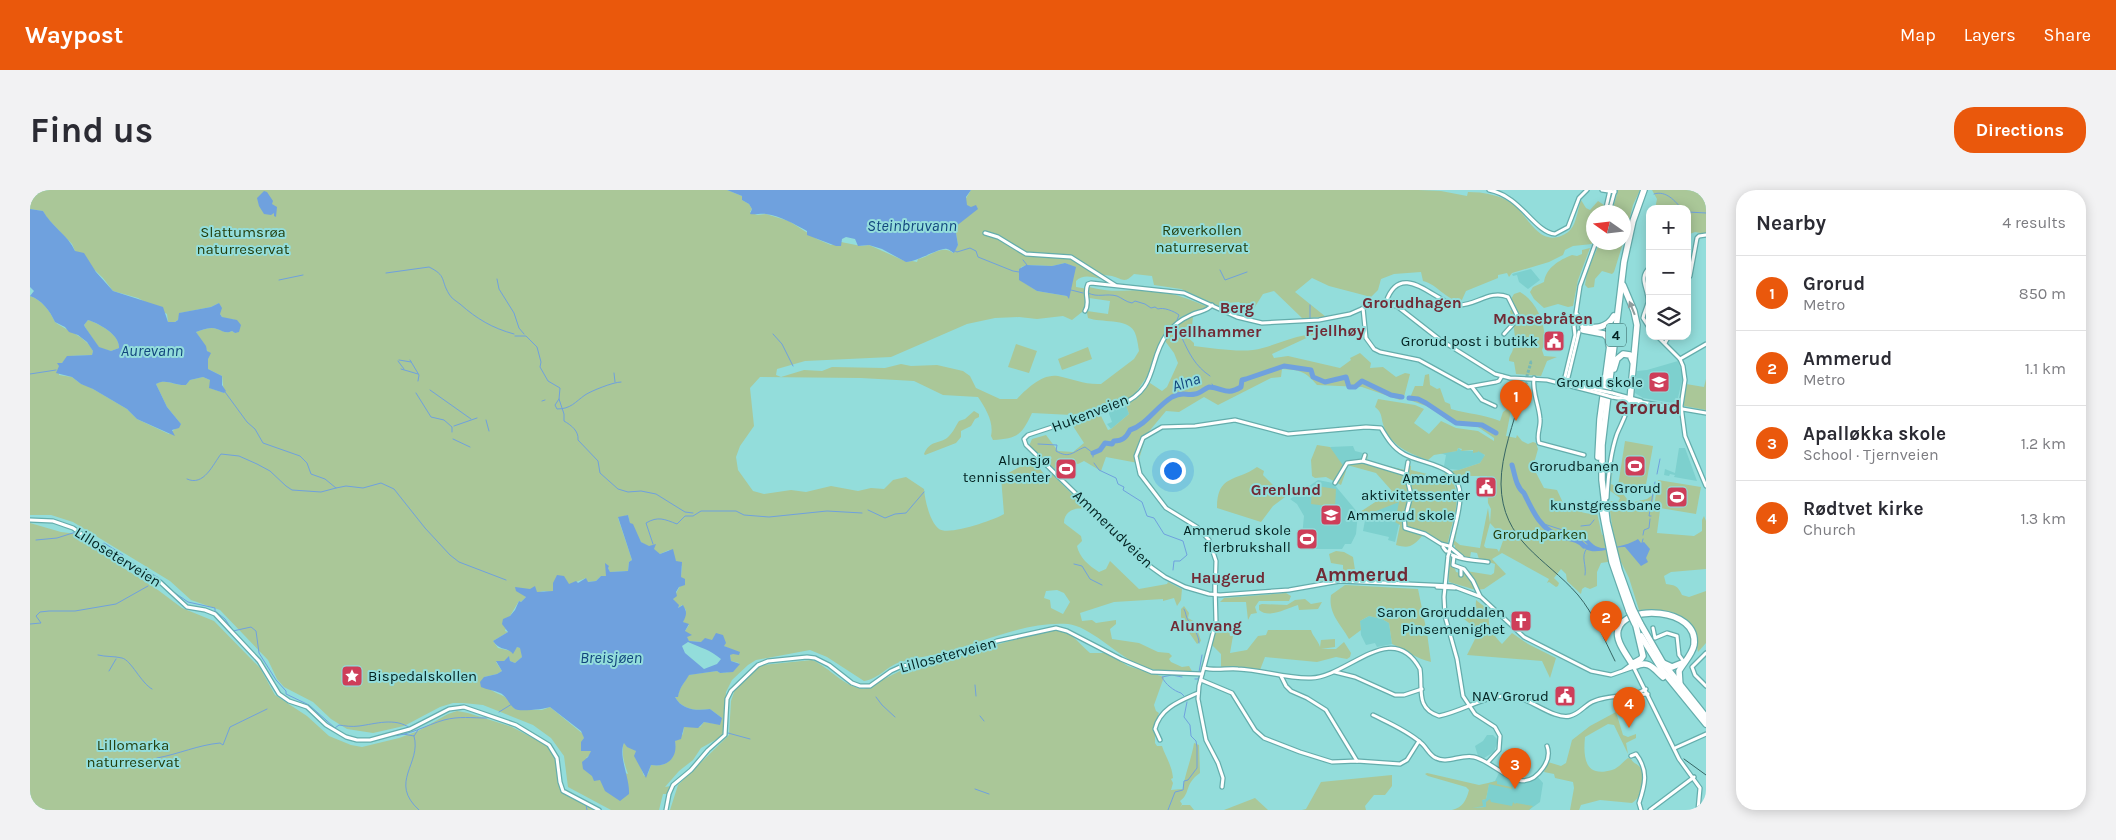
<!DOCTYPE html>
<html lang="en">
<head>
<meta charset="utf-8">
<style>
  body { margin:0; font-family:Karla,sans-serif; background:#f2f2f3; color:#2b2b33 }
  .controls { position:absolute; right:15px; top:15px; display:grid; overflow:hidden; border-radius:10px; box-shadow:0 2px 12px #0003 }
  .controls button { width:45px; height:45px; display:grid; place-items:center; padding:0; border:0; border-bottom:1px solid #e1e1e2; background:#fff; color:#2b2b33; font:25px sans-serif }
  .compass { position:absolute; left:1556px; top:15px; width:45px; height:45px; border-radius:50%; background:#fff; box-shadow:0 2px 12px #0003; rotate:284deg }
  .you { position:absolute; left:1142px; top:280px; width:18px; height:18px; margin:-12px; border:4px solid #fff; border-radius:50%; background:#1a73e8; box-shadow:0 0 0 8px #1a73e833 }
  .badge { display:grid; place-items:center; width:32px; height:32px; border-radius:50%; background:#ea580c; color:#fff; font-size:16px; font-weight:700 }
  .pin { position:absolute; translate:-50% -41px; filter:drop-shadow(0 1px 2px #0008) }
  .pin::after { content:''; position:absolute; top:26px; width:18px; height:15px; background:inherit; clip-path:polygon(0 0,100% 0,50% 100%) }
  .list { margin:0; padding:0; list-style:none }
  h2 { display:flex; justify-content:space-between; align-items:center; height:65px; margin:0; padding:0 20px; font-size:21px }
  h2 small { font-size:16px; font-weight:400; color:#7c7c81 }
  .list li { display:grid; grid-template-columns:32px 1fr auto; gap:15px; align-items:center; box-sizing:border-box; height:75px; padding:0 20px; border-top:1px solid #e1e1e2 }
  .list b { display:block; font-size:19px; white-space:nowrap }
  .list p { margin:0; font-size:16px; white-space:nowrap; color:#7c7c81 }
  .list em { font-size:16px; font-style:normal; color:#7c7c81 }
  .icon { flex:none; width:28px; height:28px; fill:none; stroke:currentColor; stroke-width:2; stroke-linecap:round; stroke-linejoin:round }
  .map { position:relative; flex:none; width:1676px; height:620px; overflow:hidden; border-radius:20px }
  header { display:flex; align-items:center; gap:30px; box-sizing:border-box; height:70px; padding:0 25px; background:#ea580c; color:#fff }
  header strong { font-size:24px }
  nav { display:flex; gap:28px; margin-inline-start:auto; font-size:18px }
  .intro { display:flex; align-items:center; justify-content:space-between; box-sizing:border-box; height:120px; padding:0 30px }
  h1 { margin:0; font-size:35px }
  .button { padding:12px 22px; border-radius:20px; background:#ea580c; color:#fff; font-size:18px; font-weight:700 }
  main { display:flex; gap:30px; padding:0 30px }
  aside { flex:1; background:#fff; border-radius:20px; box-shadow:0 2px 12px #0003 }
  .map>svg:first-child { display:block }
</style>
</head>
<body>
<header>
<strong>Waypost</strong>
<nav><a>Map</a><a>Layers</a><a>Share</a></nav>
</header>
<div class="intro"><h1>Find us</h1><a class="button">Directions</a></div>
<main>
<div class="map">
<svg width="1676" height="620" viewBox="0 0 1676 620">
  <rect width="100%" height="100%" fill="#93dddb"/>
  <!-- built -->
  <g fill="#7dd0ce">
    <path d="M1501,79L1510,90L1498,99L1489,92L1487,85L1483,86L1482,84Z"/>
    <path d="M1648,171L1653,186L1647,212L1643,213L1613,208L1605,203L1607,181L1617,180Z"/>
    <path d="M1096,215L1099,224L1081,239L1077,234L1082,232L1078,221Z"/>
    <path d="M1323,256L1325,261L1333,263L1331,271L1317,272L1313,278L1300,257Z"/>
    <path d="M1428,258L1432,261H1451L1455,266L1450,273L1429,280L1420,279L1414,276L1416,265L1410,263L1427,261Z"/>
    <path d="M1649,258H1655L1667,291L1644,287L1645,285L1640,284L1639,286L1634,285L1635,279L1645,283Z"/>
    <path d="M1288,290L1303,293L1328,323L1326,344L1321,354H1315L1312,359H1281L1271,356L1274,326L1267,314L1260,309Z"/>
    <path d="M1369,311L1370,330L1365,352L1358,350L1359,347L1333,341L1336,325Z"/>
    <path d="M1339,426L1352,429L1359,433L1362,454L1347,457L1345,453L1336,455L1331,445L1330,431Z"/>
    <path d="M1457,545H1463L1467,549V553L1464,562L1454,568L1448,566L1445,556L1453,551Z"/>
    <path d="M1469,583L1487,591L1502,589L1507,586L1513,593L1510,612L1499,620L1457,617L1442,618L1441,612L1456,609L1459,593L1465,591Z"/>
  </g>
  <!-- green -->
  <g fill="#aac798" fill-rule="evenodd">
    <path d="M0,0H697L712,6V10L719,14L722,19L720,22L727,25L736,24L759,31L787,49L801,55L811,52L831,56L839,55L877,72L882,71L887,72L888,69C900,67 912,54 923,63L928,55L925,37L941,17L937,16L935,10L941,0H1388L1411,1L1437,6L1438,2C1454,2 1470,5 1483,14C1498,26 1508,55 1531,46C1536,44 1540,41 1543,36C1547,29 1548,18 1551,10L1556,18L1560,20L1568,11L1574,15L1572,22H1564L1562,54L1543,56L1535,60L1533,65L1519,72L1482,83L1479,87L1477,83L1468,85V88L1436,101L1431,112C1416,110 1407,94 1393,91L1391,82L1364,84L1351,89L1348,100L1341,107L1299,96L1282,88L1265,102L1296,127L1272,128L1244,101L1233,104L1221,123L1209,112L1197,113L1196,119L1151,99L1124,95L1122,86L1104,84C1094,94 1093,89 1082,86C1077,85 1072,86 1066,84V86L1071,89C1062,87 1053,84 1046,91V97L1058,99L1059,97C1077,102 1092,101 1110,100C1130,98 1160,109 1178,117L1151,127L1135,147L1124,176L1103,207L1075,217L1042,225L1002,223C991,246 988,248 963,250L961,246C964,232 956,219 948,207L913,205L884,191L831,188L730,187L720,198L724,236L710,256L706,267L708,280L723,301L734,304L761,300L776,302L801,296L828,301L841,298L854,299L863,290L876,287L894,299C895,311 900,332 909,339C919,346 964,330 974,324L971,287L995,274L993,270L1005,272L1014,284L1009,295L1021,283L1054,316V319C1044,317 1034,322 1034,333L1051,346L1052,351L1047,356C1049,367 1059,376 1069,382L1076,379L1080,371L1109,399L1137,394L1138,392L1152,399L1151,410L1147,416L1144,408L1133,411V409L1084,412L1050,423L1052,431L1062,430L1066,433L1086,430V434L1080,439L1082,449L1109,453L1128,462L1139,463L1142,466L1139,469L1141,472L1152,477L1159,476L1163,483C1144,481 1125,483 1107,474C1086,464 1059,436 1038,434C998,431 955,451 916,462C902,466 886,467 871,472C858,475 849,489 834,491L797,467L780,460L726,470L718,475L702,490L696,502L694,536L693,543L689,548L671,558L663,570L649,581L635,597L641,596L638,604H633L629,620H581L538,597L534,566L521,548L503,535L453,515L433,513H423L410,517L374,536L343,543L317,539L301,529L283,512L254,497L247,489L238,470L190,420L161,410L140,391L43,332L21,325H0V106C12,110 20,121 25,132C37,141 56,146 63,161L62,165L39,166L29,176V185L42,187L51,194L58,196L97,219L107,229L139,244L151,234L137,217L126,194C135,188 145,196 156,195L160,190L173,187L180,190V198L194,203L192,186L178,179V162L166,142C172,140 180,136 187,139C194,141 196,144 202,141L205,143L209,134L203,129H194L190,124L189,113L181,117L150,123L148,130L141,134L138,132L137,124L108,108L83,101L73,88L45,61L42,54L17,28L13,21L0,19ZM1035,73L1044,77L1037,106L1007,101L990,90L991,77L997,75L1022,76ZM1059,108L1080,111L1078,124L1057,121ZM1052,122L1057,123L1058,128C1071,133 1097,128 1104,141C1107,146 1108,155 1109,161L1104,169L1071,194C1055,195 1043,189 1028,186C1013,183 996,199 987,209H970L946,198L940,186L933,181L907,175L881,176L871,174L855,178L802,177L792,181L774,180L751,187L746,185L747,179L775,171L861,167L937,134L965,128L989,127L1007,129L1033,126L1042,130ZM598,325L600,333L611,352L630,364L639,360L646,371L652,376L650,396L643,409L648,418L652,415L656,420L653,432L659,435L655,441L656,447L659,451L672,452L682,450L710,464L703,463L700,465L701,471L709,473C705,483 700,482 690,483L687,481L658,485C654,495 650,495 648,506L645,507C652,520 666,521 680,519L692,528L687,534L674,532L670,537L654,536L653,544L645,551C647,567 638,578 621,575L618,584L614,586L608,570L605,566L606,561L594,551C591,563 594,573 598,584L556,568L560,565L561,561L551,558L554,548L553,544L520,517L512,520L485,519C475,503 474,508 461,500L454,487L467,484L472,481L466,472L474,471L479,467L480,471L485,473L492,467L491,458L487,457L481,461L468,458L463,451L478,442L475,441L480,426L489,411L491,412L496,407L495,405L514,401L521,402L556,388L557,392L566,391L571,386H576L577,376L580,382L598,381L599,372L602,370L588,328ZM1027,400L1034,403L1040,412L1033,424L1021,418L1020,410L1014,408L1016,401Z"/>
    <path d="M1588,0H1610L1603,15L1594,51V22H1582Z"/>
    <path d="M1622,0H1676V44L1665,42L1657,45V19H1625L1627,9Z"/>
    <path d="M1570,52L1593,53L1584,82L1582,84L1572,81L1565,89L1564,97L1558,98L1555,95L1557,82Z"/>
    <path d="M1560,58L1548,90L1543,116L1538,117L1528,114L1514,118L1504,109L1500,102L1503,97L1514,92C1516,78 1529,70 1542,65L1547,66L1552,64V60Z"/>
    <path d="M1490,102C1508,112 1520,142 1512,160L1514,166L1527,167L1517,171L1511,186L1486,184L1484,172L1479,171C1479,165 1482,164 1483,159C1488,148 1482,132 1480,121L1485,117L1481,109L1484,104Z"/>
    <path d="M1163,126L1162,136L1155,137L1154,144L1164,153V156C1183,158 1205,162 1223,160C1242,157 1258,148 1276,145L1283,135L1285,144L1242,164L1244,168L1258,166L1310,178L1321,170L1320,168L1330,163L1341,173L1340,178L1353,177L1366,187L1375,183L1380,184L1374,207L1370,210L1332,197L1287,195C1275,181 1270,180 1252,179L1251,187L1241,188L1188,215L1174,207L1149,222L1136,221L1116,245L1108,273L1076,267L1071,281L1054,271L1048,274L1041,273L1046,279L1036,289L999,256L1002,249L1016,245L1028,261L1043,262L1054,253L1041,233L1070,224L1078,240L1081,239L1099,224L1096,215L1107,208L1120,193L1132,201L1137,197L1148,173L1144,163L1135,151L1148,135Z"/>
    <path d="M58,130C70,134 90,145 89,158L81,161L69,158L55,137L54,135Z"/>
    <path d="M986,154L1007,161L999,183L978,177Z"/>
    <path d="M1058,157L1062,169L1032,180L1028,169Z"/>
    <path d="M1399,184L1400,195L1407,199L1410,198L1415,212L1420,214L1421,219C1438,224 1453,224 1470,231L1473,222L1482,215L1476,246L1486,248L1487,245L1492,251L1498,254L1503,252L1506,253L1508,259L1503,277L1514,298L1527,300L1535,317C1549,318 1552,326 1567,323L1572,345L1583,342L1579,314L1581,311L1588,312L1590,308L1579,300L1583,279L1581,294L1588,297L1597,309L1604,312L1617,309L1624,304L1622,318L1630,320L1627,343L1664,346L1672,341V330L1674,326L1676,331V379L1641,382L1634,386L1636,394C1645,395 1648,396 1652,405L1659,407L1676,401V453L1668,462C1662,423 1646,419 1609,420L1599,388L1590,370L1571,373L1567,382V396L1560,399L1555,397L1552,399L1551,404L1537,391L1536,384L1531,379L1524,388L1529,393L1528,396L1526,397L1519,392L1517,393L1519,389L1472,363L1462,369L1476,384L1454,399L1446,400L1419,392L1418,382L1421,366L1426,382L1430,383V380L1461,385L1464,383L1465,374L1449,369L1447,363L1441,362L1440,368L1433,366L1425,358V355L1423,356L1429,331L1425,351L1430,355L1450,358L1458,318L1460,333L1461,319L1458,313L1457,286H1434L1429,290L1422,281L1429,280L1450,273L1455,265L1448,261V262L1443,263V260L1431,261L1432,259L1428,258L1427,261L1404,265L1398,270C1380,264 1359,255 1353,234C1351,227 1352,222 1345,217L1348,209L1385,215L1394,219L1384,233L1399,244L1411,231L1426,238L1448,241L1464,251V248L1448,237L1429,235L1417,230L1402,218L1379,210L1385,196H1393L1395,185ZM1460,333L1474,348L1469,362L1467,359L1456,358L1454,356Z"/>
    <path d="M1676,189V220L1654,216L1653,210L1656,194L1674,197Z"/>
    <path d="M944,221L949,224V227L945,229L941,236L931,241V247L926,253L895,265L894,264C900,250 909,254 917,248C923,243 925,237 929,231L935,229Z"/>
    <path d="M1595,251L1623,256L1615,300L1588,296Z"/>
    <path d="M1287,255L1300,257L1314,277L1317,272L1331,271L1333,263L1338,264L1337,271L1375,280L1377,274L1381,276V280L1409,287L1416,283C1428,295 1428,307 1425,324L1422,323L1420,330L1423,331L1415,364L1408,353L1393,345C1383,356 1380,359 1366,355L1370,335L1365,332L1369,312L1336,325L1330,322L1362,301L1346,283L1317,275L1314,279L1316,281L1311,295L1296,287L1285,288L1282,286L1281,270Z"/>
    <path d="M1227,277L1234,281L1233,285L1255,307L1243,316L1231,332L1187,318C1187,284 1206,292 1227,277Z"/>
    <path d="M1628,290L1671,297L1666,324L1624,317Z"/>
    <path d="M1287,296L1306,299L1305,317L1281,314L1282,299Z"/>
    <path d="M0,333L31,342L47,344L75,366L128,400L152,418L184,431L230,478L245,505L277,526L299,546L321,555L332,557L369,548L388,541L418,524L427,521L438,523L482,537L518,556L524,564L527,572L529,595L534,604L566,620H0Z"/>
    <path d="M1306,361L1314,362L1323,367L1325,380L1308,389L1287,391L1288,386L1309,384L1313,381V375L1301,373L1299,364Z"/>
    <path d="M1315,395L1388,399L1397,443L1401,472C1387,469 1375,460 1362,454L1359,433L1352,429L1339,426L1330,431L1331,440L1319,449C1311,434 1298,424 1301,405Z"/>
    <path d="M1256,403L1261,406L1259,411H1229L1225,417L1227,423L1221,424L1218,430L1216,412H1190L1194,408Z"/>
    <path d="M1275,409L1281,414L1292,412L1288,419L1269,420L1268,415C1257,418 1239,429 1229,420V415L1232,414L1257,415L1265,410Z"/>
    <path d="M1446,410L1460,421C1456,436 1462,443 1472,454L1482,443L1498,454L1526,468L1520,488L1512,471L1437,465L1445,449L1442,435L1431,427L1432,422L1445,429Z"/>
    <path d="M1154,416L1159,423L1158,428L1165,432L1171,451L1167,454L1158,441L1151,427V419Z"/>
    <path d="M1188,433H1191V435H1198L1200,446H1203L1200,463L1217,460L1228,446L1236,445L1238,440H1281C1283,447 1288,450 1290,457L1291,450L1305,449V457L1291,459H1306L1314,452L1321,463L1320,467L1317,469L1306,467L1287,472L1235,467L1230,480L1191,478V464L1182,455Z"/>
    <path d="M1020,440C1042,440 1045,450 1060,463H1078L1098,476L1134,487L1124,515L1126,521L1129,523L1125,533V553L1127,556H1132C1135,566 1142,575 1143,588L1141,589L1143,593L1141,600L1152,599L1153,601C1153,589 1162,568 1164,553L1169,555L1170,583C1154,594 1161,603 1150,611L1152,614L1150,618L1152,615H1160L1164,620H640L648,595L699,545L701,511L706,496L731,475L782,470C801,478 813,497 834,499L872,480L908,474L951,459Z"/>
    <path d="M1586,522L1593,545L1598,547L1606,544V548L1596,553L1598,564L1584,535L1578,534L1555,547C1553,568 1555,588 1582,580C1587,579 1593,572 1598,568L1601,569C1604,574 1606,573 1610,577C1618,586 1612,608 1602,613L1570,610L1551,615L1549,620H1540L1544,598L1543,592L1525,588L1524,584L1514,582L1518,572L1531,576L1536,573L1542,550L1560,536Z"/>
    <path d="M1397,583L1449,595L1467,591V594L1481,597L1483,595L1482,599L1459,594L1456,609L1452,610L1453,616L1442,618L1456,617V612L1460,609L1461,612L1482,616L1483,612L1485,614L1486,613L1503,616L1499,620H1422C1433,617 1436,611 1439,600L1436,597L1398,586L1395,584Z"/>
    <path d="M1362,585V596L1355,605H1344L1335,616L1336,620H1272L1276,619L1291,592Z"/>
    <path d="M1225,608L1238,620H1194Z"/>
  </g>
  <!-- water -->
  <g fill="#6fa1de" fill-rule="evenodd">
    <path d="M697,0H941L936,7L937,15L941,17L946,15L948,19L925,37L928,55L924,63C922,62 919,59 917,59C911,57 886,72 876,72L852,59L839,55L828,56L825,49L816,47L812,49L811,56H806L777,45V41C764,34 751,26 736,24C731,23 726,25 720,24L722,19L719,14L712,10V6Z"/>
    <path d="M234,1L237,2L243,11L242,14L247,17L246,27L244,26V23L241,25L234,24L229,16L227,8Z"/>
    <path d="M0,19L13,21C21,36 38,45 45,61L54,63L66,82L83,101L133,117L138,132H145L148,130L149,123L181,117L189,113L192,118L190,124L192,127L207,130L211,135L209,142L205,143L202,141C196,144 193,141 187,139C180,136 172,140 166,142L176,156L177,161L181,163L178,169V179L192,186V195L196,201L194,203L179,198L180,190L173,187L160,190L156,195C145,196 136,188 126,194L137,217L151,234L149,238L142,240L145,246L107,229L97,219L63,199L51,194L42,187L26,183L29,176L27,173H32L37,166L62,165L63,161L57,152L48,145L39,142L35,137L25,132C20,121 12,110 0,106L4,101L0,97ZM58,130C70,134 90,145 89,158L81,161L69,157L55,137L54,135Z"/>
    <path d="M1035,73L1046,77L1039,109L1037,106L1007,101L989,90V79L996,75L1022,76Z"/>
    <path d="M598,325L600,333L603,334L611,352L619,356L626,354L624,359L630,364L643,359L646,371L652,372L651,387L655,389V395L649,397L646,402L647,406L643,409L649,415L648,418L653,415C657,422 657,424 653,432L659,434L655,441L662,445L657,447L659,451L671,452L675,448L682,450L686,443L693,445L696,453L694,456L710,462L709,465L703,464L700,465L701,471L710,474L703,482L690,483L687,481L659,485C654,494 650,496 648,507H645C652,520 666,521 680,519L692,528L690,535L674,532L668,538L654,537L651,549L645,551C648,567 638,578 621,575L616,588L604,566L606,561L597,557L594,553C588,566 600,588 599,604L590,611L575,601L570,590L564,591L562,586L553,579L552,572L558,567L561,561H551V552L554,548L551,541L520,517C515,519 489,522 485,519C479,515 477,506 470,503C464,500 457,500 451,497L450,492L454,487L467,484L472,481L466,471H474L479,466L480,471L485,473L492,467L490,458L487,457L483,464C476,456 471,462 463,451L478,442L472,434L473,429L480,426L485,420L489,411L491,412L496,407L486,401L485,397L500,399L505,396L507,402L523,401V393L527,385L534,386L539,394L546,391L548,393L556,388L558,392L566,391L571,386H576L575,373L579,376L578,378L580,382L598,381L599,372L602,370L588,327ZM658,452C671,458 679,459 691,469L687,474L674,479L655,463L652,456Z"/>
    <path d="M1552,345C1558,347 1561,355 1568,357C1577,361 1601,354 1608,349L1611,353L1614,352L1620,359L1616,368L1618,372L1611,376L1595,357C1580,356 1558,370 1550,352L1558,355L1551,348Z"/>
  </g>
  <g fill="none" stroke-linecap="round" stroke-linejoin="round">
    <!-- stream -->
    <g stroke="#6fa1de" stroke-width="1">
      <path d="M1624,4C1636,0 1645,11 1652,19"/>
      <path d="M1658,22L1676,23"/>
      <path d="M925,61L927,62L940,58L946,61L948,67L983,81L989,82"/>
      <path d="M993,70L997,75"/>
      <path d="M1190,80L1195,90L1217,82"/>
      <path d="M356,83L399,77C417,86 410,89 419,104C421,108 426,111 430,114C447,129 462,138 484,144"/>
      <path d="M467,89L469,99L484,123L489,138L494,144"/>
      <path d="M249,90L273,85"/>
      <path d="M1041,100L1053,103"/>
      <path d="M1058,103C1068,108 1076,103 1087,106C1092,108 1096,112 1102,113L1105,111L1115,114L1121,118L1125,117L1128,119C1133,117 1144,121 1149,125L1147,130"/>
      <path d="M1280,115V129"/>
      <path d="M1147,137C1151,141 1150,143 1152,148C1159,163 1165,176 1180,186"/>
      <path d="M743,144L752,154L763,176"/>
      <path d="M485,146H496L507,157L511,172L510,177L518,191L530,198L529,209L534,224V231C541,235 549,241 548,250L568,271L570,283L588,299L598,302L611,301L626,304L655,322L663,323"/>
      <path d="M369,170L381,172"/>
      <path d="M380,170L389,185L388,191"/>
      <path d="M368,171L374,179"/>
      <path d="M371,179L388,184"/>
      <path d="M584,183L585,192"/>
      <path d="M0,184L26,180"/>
      <path d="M1182,194L1185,198"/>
      <path d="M400,200L441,229"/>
      <path d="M195,202L217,232L225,239L233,253L270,266L277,273L281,284L295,289L306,298L316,296L333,298L351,293L364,299L395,338L420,365L429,372L476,390"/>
      <path d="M386,203L401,227L414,230L422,237V242"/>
      <path d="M529,209L525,215L527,219C541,219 545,212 555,205C561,201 583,192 591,192"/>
      <path d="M512,211L515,210"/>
      <path d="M456,230L459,241"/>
      <path d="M424,236L447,228"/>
      <path d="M423,249L440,257"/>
      <path d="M1008,254L1027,255L1026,261C1040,269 1042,262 1055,257L1063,263V267"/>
      <path d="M1064,273L1069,280L1086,288L1088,294L1094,297L1093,300L1112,312L1117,326L1124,328L1134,344L1153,351L1157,365L1150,371H1144L1143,380"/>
      <path d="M1627,284L1630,269"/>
      <path d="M157,289C174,297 183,274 191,264L209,266L227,274L240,281L256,296L262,300L291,302L306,298"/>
      <path d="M838,320L855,328L865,324L876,323L894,302"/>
      <path d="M1621,326H1619L1625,292"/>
      <path d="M1511,333L1551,346"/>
      <path d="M1551,336L1560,335L1564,330"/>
      <path d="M1613,345L1614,340L1619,338L1620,329"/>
      <path d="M6,350L27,348L46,342"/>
      <path d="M62,350L71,355L74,353L93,365L94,368L129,388L145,403L158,412L185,418V421L195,429L203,441L221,437L226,441L229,463L246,490L256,501V504L279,515L305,538L309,535C315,536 322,537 329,536C345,534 365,527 380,538"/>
      <path d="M1612,353L1613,349"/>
      <path d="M623,354L616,333C628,326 634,329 647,334L655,326H663L671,321H706L714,325L739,327L797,321L832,323"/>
      <path d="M1044,374L1052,376L1060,389L1072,395"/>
      <path d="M1555,385C1557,375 1550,367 1557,358"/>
      <path d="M1154,419C1156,422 1156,428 1158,430C1163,437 1169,445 1169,453"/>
      <path d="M0,434L11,433L6,426L10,422L19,421H45L86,414L118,396"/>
      <path d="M68,465C76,467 84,466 92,468C101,470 111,493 122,499"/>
      <path d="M79,481L86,469"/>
      <path d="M1169,482L1172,465"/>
      <path d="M1152,487L1142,485L1132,487C1135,494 1144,501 1151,503L1154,506"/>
      <path d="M1165,489H1168L1169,486"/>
      <path d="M945,495L946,506"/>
      <path d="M846,507L852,515L865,527"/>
      <path d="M469,522L482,514"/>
      <path d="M950,526L954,531"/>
      <path d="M698,543L720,549"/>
      <path d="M373,544L384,546L388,540"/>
      <path d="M360,546C379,546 396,535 414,530C429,526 442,528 457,528"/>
      <path d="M384,546C392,574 358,592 389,620"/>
      <path d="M127,568C149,564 168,555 190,553L193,555L200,537L237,519"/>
      <path d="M945,599L959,604"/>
      <path d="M556,615L557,620"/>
      <path d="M1138,620L1145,602L1153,600L1154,591L1158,590L1167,578V557L1166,551L1161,546L1160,535L1154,527L1157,512"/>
    </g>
    <!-- river -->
    <g stroke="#6fa1de" stroke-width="5">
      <path d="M1379,208L1388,209L1396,213L1426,233L1452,235L1466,243"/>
      <path d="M1063,263L1070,260L1075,253L1082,254L1084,251C1092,251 1096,248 1100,240C1116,235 1126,217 1142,207C1153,201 1156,206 1165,204C1169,204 1174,199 1179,197C1194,198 1196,206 1211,197L1212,190L1216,189L1254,176L1281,180L1283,187L1295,192L1316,187L1319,197H1325L1332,191L1361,205L1372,207"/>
      <path d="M1482,275C1485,285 1486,297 1494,303C1503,322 1511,340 1532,347C1541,349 1548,349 1554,356"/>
    </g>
    <!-- minor-tunnel -->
    <path stroke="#76b8b6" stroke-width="3" stroke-dasharray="3 1.5" stroke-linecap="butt" d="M1496,203L1498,195L1495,193L1501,172H1503"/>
    <!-- minor casing -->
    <g stroke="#64adac" stroke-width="5.5">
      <g id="minor">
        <path d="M1459,0C1491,6 1504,42 1525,44L1538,37L1549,8L1557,0"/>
        <path d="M1572,0L1585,2"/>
        <path d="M1575,22L1580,0"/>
        <path d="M1579,22L1585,0"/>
        <path d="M955,43L968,47L996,64L1041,67L1085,95"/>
        <path d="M1620,77C1607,89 1619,98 1618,112C1617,118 1614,122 1613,128L1620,139"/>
        <path d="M1657,89L1660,86L1667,48L1669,46L1676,45"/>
        <path d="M1356,112C1371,68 1406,113 1426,115C1445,117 1459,99 1478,107L1487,125L1484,133L1474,144"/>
        <path d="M1182,115C1177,122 1169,121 1161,125C1152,129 1143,135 1137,144C1117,171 1130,198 1090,215L998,245L994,249L996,255L1121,377L1135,387L1155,397L1179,404L1190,405L1259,400L1310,391L1422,396L1451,407L1494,447L1561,481L1581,485L1604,477"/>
        <path d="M1333,118L1336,148L1344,159L1350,162L1389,170L1438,197L1466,192L1469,191L1472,186"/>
        <path d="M1055,121C1061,112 1053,104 1058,94L1061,93L1154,103L1207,127L1232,133L1289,130L1320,124L1345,113L1356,112L1368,117L1409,149L1465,184L1480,188L1517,190L1568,203"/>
        <path d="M1547,124L1553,136"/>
        <path d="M1627,146L1650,169L1653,176L1655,190L1651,216L1655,246L1676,296"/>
        <path d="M1635,153L1639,146"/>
        <path d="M1650,169L1676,154"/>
        <path d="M1504,188C1502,203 1509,214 1510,229C1511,237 1506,245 1509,253L1554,265"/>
        <path d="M1535,192L1568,200"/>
        <path d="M1533,195L1545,145L1544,136L1550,96L1566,52"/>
        <path d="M1536,196L1549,142"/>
        <path d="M1442,197L1452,210L1465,216"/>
        <path d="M1582,203L1611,211"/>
        <path d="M1582,207L1676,223"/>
        <path d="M1333,271L1376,284L1378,272"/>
        <path d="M1376,284L1381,305L1376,325L1374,324L1375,338L1395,344L1411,354L1419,356"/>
        <path d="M1305,293L1317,273L1333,271L1335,265"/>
        <path d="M1577,308C1578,287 1580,264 1587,244C1592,232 1598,223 1599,210"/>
        <path d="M0,330L23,331L43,338L64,353L130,392L157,417L175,420L185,424L229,471L249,504L259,511L277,517L296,535L316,547L327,550H340L380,539L419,519L434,517L486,535L519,555L527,568L530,592L533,601L569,620"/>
        <path d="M1413,357C1420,370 1444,370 1458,372"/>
        <path d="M1420,357L1432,367"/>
        <path d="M1418,366L1414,407L1415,426L1427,469L1433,506L1445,524L1465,537L1470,546L1469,560L1458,572"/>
        <path d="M1424,366L1423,375L1434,379L1443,391L1450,406"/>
        <path d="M1431,379V385"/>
        <path d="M1185,395L1186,432L1169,496L1168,509L1176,550L1188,573L1193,588L1192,597"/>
        <path d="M1407,397L1425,398"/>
        <path d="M1185,405L1186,371L1179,350L1167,337L1136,318L1110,284L1106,266L1113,248L1132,237L1165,236L1205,230L1258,244L1336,237L1351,238C1357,248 1363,258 1374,264C1396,276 1432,273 1430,309C1429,327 1422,345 1419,363"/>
        <path d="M1623,438L1625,448L1637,443L1647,446L1649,465L1654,472"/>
        <path d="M1676,463L1662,477L1665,485L1676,496"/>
        <path d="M1174,478C1185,481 1197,478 1208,479C1233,480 1257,489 1281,488C1318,487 1362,428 1390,479C1393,499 1385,518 1409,526C1434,521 1456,504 1482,506C1500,508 1524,530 1540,526C1549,524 1554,516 1562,512C1574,506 1591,506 1604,505"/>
        <path d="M1594,480L1602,474L1649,569L1670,598L1668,620"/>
        <path d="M1305,482L1325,487L1365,505H1374L1392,499"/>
        <path d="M1251,486L1256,496L1261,501L1277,508L1296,520L1327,571"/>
        <path d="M1171,490L1202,503L1225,540L1234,548L1270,562L1302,572L1327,571L1370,574L1377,570L1389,551"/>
        <path d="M1616,499L1604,505L1618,504"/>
        <path d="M1343,525C1359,533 1376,540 1390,552C1396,556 1399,565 1406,568C1417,574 1431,564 1444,567C1467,572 1491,610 1513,578C1518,571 1520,564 1517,556"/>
        <path d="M1130,550L1125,539C1130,518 1150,511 1168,503"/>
        <path d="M1645,558L1676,544"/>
        <path d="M1601,566L1606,564C1619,581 1615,595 1609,613L1611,620"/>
        <path d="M636,620L639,604L643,595L661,580L678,560L695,545L697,509L701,501L728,475L738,471L777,467L785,468L799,475L822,493L830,496H840L861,481L872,476L904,471L967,451L1026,438L1037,441L1091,469L1122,482L1172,484"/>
        <path d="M1620,620L1664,587"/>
      </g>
    </g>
    <!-- highway casing -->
    <g stroke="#64adac" stroke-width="8">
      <g id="highway">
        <path d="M1593,95L1604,121L1607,135L1600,210"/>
        <path d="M1553,136C1566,139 1577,138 1584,126"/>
        <path d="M1553,140L1574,144L1578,148L1579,155"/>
        <path d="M1584,179L1587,169L1593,164L1600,165L1603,172"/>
        <path d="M1568,267L1570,229L1581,147"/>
        <path d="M1571,314L1582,372L1599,421"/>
        <path d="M1603,419L1589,380L1577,332L1572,290V255L1594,72L1603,31L1614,0"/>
        <path d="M1610,433L1633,473L1676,527"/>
        <path d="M1606,436L1613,466L1611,469L1602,474C1597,465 1585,451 1588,440C1594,414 1669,417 1664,455C1662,465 1654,472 1649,481L1650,497"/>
        <path d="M1611,446L1632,480L1676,534"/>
        <path d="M1633,473L1642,477L1652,473"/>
        <path d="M1606,476C1619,470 1624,479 1633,487"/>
      </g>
    </g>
    <!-- minor -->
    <use href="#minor" stroke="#fff" stroke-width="3"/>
    <!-- highway -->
    <use href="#highway" stroke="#fff" stroke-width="5.5"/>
    <!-- rail -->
    <g stroke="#366564" stroke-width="1">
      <path d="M1491,205C1484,233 1471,264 1471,294C1472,352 1515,367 1548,405C1564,424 1574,449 1585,471"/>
      <path d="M1654,569L1676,585"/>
    </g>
    <!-- minor-bridge casing -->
    <g stroke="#64adac" stroke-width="5.5" stroke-linecap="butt">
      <g id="minor-bridge">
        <path d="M1568,200L1582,203"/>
        <path d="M1568,203L1582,207"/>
        <path d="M1418,366L1419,363"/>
      </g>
    </g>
    <!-- highway-bridge casing -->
    <g stroke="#64adac" stroke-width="8" stroke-linecap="butt">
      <g id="highway-bridge">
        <path d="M1603,419L1610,433"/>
        <path d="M1599,421L1605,434"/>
      </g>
    </g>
    <!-- minor-bridge -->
    <use href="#minor-bridge" stroke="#fff" stroke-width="3"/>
    <!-- highway-bridge -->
    <use href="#highway-bridge" stroke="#fff" stroke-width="5.5"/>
  </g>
  <!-- one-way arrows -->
  <defs><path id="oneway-solid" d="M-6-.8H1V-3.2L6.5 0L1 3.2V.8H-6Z" transform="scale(1.25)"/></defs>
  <use fill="#8e9c9c" href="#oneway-solid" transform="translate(1602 118) rotate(-112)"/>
  <!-- icons -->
  <defs>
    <g id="civic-square" transform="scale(1.125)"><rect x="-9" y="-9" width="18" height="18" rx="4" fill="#ce3e59" stroke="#93dddb"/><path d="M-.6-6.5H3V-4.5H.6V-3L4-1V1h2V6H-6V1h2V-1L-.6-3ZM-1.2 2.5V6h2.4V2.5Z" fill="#fff"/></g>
    <g id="school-square" transform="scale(1.125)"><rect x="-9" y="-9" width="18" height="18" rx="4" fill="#ce3e59" stroke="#93dddb"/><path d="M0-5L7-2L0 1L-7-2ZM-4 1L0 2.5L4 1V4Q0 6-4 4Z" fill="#fff"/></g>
    <g id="stadium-square" transform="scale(1.125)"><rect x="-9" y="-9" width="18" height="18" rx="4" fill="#ce3e59" stroke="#93dddb"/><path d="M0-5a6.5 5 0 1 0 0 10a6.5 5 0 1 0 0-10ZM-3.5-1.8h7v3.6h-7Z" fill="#fff"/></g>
    <g id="church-square" transform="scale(1.125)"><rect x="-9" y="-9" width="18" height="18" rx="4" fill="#ce3e59" stroke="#93dddb"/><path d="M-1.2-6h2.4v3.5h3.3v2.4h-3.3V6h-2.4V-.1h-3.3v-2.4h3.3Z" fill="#fff"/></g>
    <g id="sight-square" transform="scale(1.125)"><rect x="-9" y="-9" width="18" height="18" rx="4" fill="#ce3e59" stroke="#93dddb"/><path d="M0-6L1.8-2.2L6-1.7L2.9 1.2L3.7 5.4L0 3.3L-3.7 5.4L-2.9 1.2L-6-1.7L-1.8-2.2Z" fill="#fff"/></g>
  </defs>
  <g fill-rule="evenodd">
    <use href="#civic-square" x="1524" y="151"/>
    <use href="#school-square" x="1629" y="192"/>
    <use href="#stadium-square" x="1605" y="276"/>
    <use href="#stadium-square" x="1036" y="279"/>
    <use href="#civic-square" x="1456" y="297"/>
    <use href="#stadium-square" x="1647" y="307"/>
    <use href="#school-square" x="1301" y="325"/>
    <use href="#stadium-square" x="1277" y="349"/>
    <use href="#church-square" x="1491" y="431"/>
    <use href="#sight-square" x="322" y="486"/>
    <use href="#civic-square" x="1535" y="506"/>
  </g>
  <g text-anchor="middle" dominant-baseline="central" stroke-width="4" stroke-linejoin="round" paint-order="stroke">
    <!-- shield labels -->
    <rect fill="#93dddb" stroke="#2e5b5a" stroke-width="1" x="1576" y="133.5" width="20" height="23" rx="4"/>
    <g font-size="14" font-weight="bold" fill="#032322">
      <text x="1586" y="145">4</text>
    </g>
    <!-- park labels -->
    <g font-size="15" fill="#233e0d" stroke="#93dddb">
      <text x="1172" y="40">Røverkollen<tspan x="1172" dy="17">naturreservat</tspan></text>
      <text x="213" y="42">Slattumsrøa<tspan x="213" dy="17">naturreservat</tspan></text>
      <text x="1510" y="344">Grorudparken</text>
      <text x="103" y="555">Lillomarka<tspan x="103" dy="17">naturreservat</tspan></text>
    </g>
    <!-- poi labels -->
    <g font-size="15" fill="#032322" stroke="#93dddb" text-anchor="end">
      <text x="1508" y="151">Grorud post i butikk</text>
      <text x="1613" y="192">Grorud skole</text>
      <text x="1020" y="270">Alunsjø<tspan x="1020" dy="17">tennissenter</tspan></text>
      <text x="1589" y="276">Grorudbanen</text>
      <text x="1440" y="288">Ammerud<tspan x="1440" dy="17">aktivitetssenter</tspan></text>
      <text x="1631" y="298">Grorud<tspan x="1631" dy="17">kunstgressbane</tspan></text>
      <text x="1317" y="325" text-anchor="start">Ammerud skole</text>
      <text x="1261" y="340">Ammerud skole<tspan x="1261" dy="17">flerbrukshall</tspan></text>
      <text x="1475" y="422">Saron Groruddalen<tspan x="1475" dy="17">Pinsemenighet</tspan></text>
      <text x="338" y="486" text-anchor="start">Bispedalskollen</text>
      <text x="1519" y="506">NAV Grorud</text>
    </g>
    <!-- street labels -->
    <g font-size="15" fill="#032322" stroke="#93dddb">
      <text transform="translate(1060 223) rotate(-21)">Hukenveien</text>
      <text transform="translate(1083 339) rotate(44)">Ammerudveien</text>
      <text transform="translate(88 367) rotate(32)">Lilloseterveien</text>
      <text transform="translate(918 465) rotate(-15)">Lilloseterveien</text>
    </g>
    <!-- water labels -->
    <g font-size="16" font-style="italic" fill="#11457d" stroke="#93dddb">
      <text x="882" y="35">Steinbruvann</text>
      <text x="122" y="160">Aurevann</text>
      <text transform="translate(1156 192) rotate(-18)">Alna</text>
      <text x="581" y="467">Breisjøen</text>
    </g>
    <!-- neighbourhood labels -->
    <g font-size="16" font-weight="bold" fill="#712a35" stroke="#93dddb">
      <text x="1382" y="112">Grorudhagen</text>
      <text x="1207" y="117">Berg</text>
      <text x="1513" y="128">Monsebråten</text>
      <text x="1305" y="140">Fjellhøy</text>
      <text x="1183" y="141">Fjellhammer</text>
      <text x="1256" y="299">Grenlund</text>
      <text x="1198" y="387">Haugerud</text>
      <text x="1176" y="435">Alunvang</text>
    </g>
    <!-- district labels -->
    <g font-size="20" font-weight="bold" fill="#712a35" stroke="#93dddb">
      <text x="1618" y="217">Grorud</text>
      <text x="1332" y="384">Ammerud</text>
    </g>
  </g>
</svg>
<div class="controls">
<button>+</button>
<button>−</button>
<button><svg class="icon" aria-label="layers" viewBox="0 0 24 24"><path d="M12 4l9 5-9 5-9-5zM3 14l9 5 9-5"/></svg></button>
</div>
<svg class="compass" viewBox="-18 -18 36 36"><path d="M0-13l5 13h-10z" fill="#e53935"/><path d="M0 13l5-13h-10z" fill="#7c7c81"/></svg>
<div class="you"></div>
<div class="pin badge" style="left:1486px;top:231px">1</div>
<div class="pin badge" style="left:1576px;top:452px">2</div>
<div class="pin badge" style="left:1485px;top:599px">3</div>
<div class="pin badge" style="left:1599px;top:538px">4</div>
</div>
<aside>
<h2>Nearby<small>4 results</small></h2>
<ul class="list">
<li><span class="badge">1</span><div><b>Grorud</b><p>Metro</p></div><em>850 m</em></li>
<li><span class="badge">2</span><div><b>Ammerud</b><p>Metro</p></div><em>1.1 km</em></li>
<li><span class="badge">3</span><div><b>Apalløkka skole</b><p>School · Tjernveien</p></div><em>1.2 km</em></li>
<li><span class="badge">4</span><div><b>Rødtvet kirke</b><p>Church</p></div><em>1.3 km</em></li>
</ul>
</aside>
</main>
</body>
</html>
